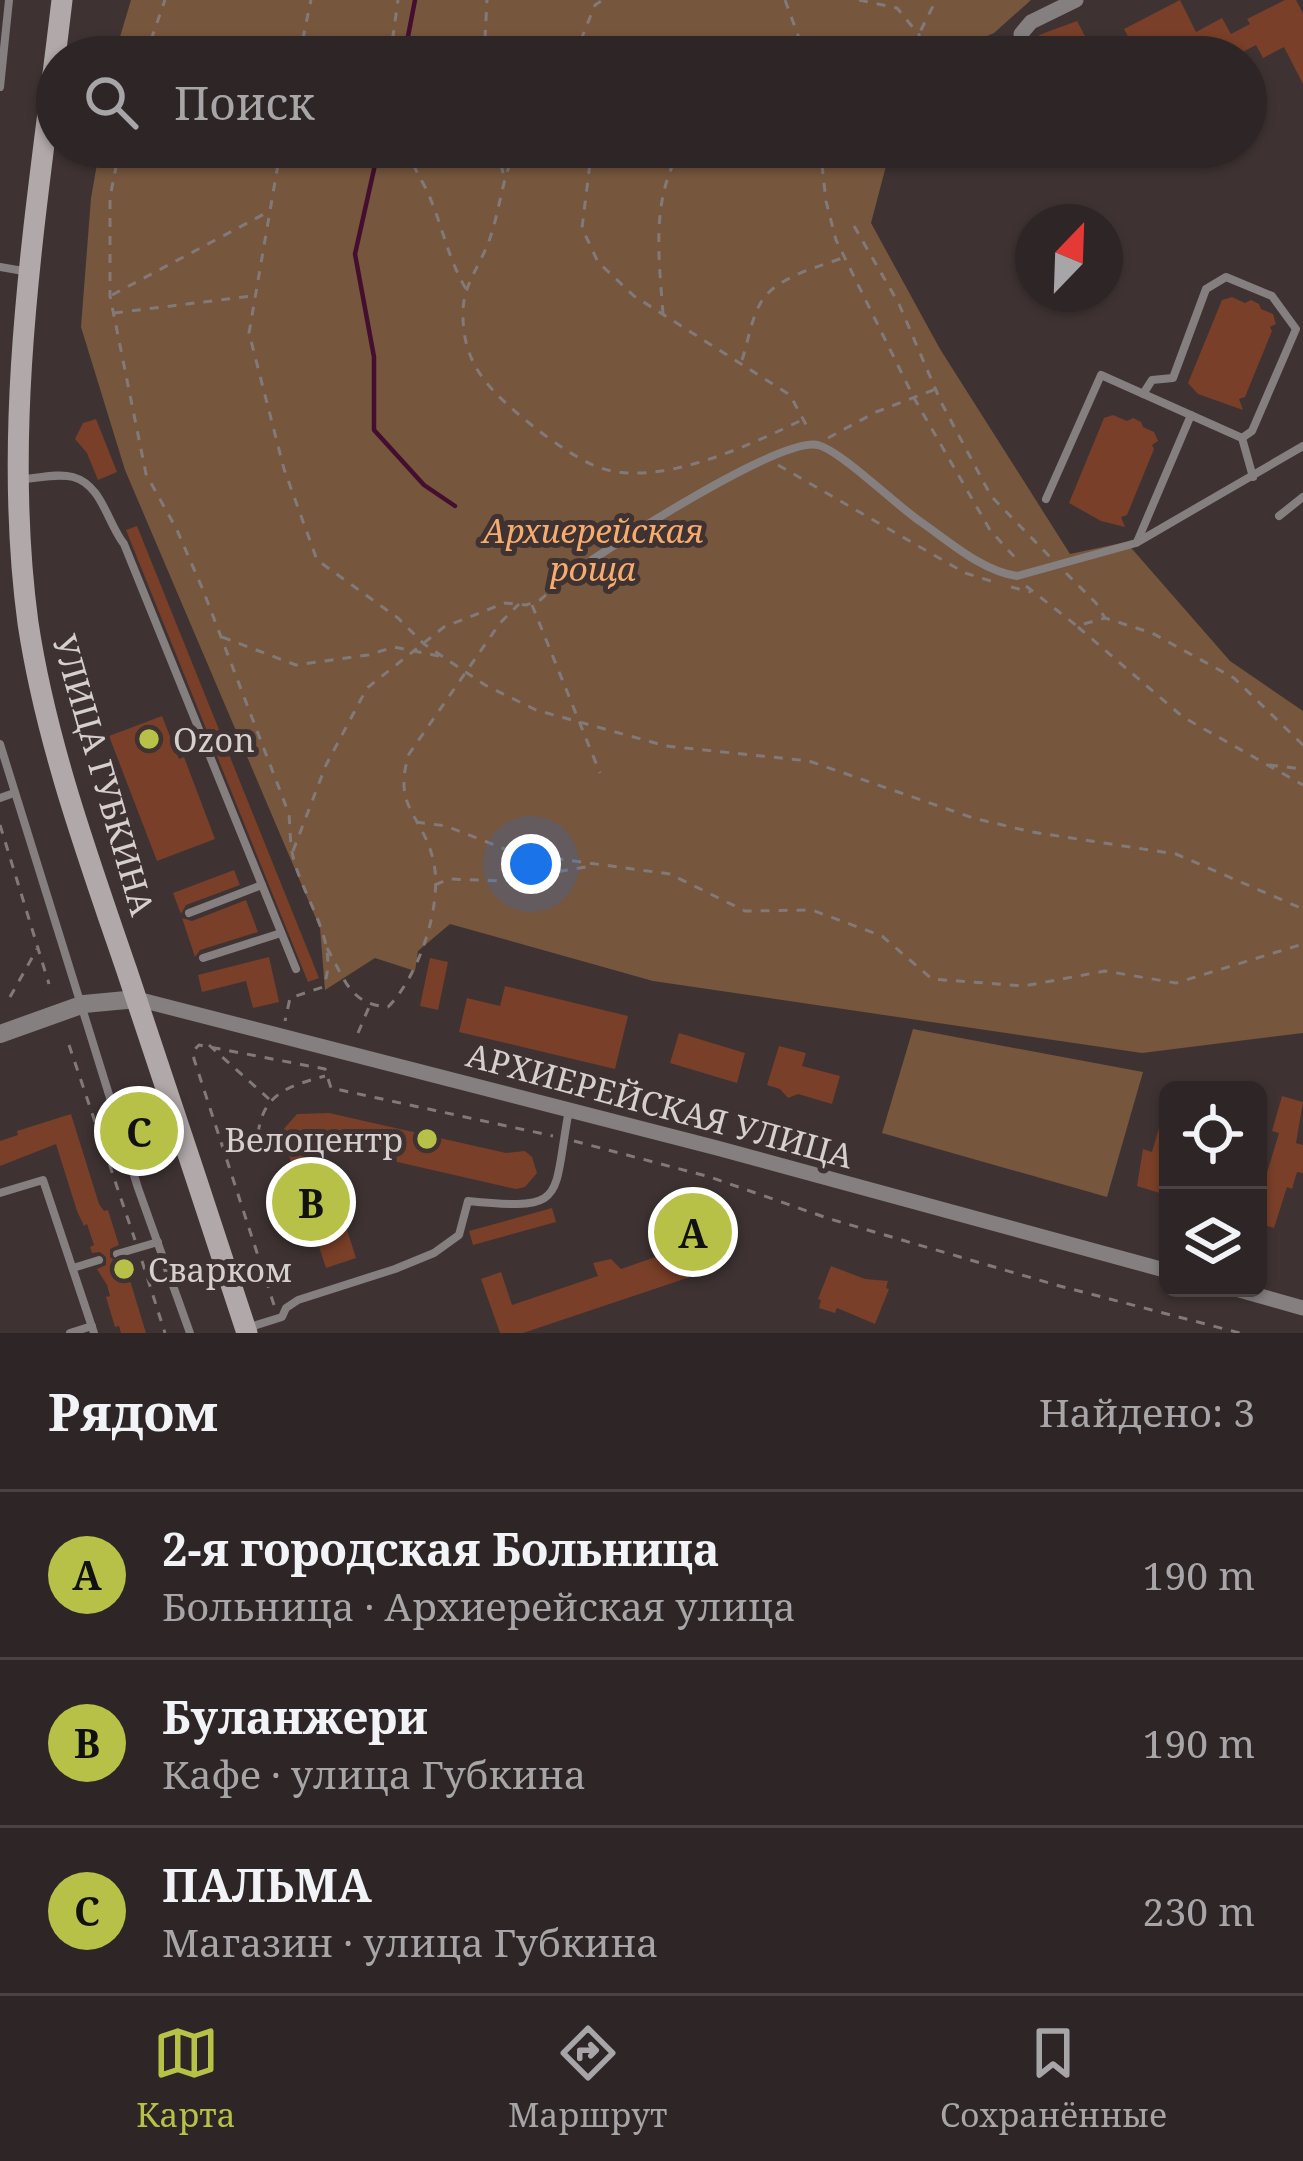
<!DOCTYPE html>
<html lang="ru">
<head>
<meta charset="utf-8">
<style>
  body { margin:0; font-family:"Noto Serif",serif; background:#362e2e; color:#f1f3f6 }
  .controls { position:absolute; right:36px; bottom:36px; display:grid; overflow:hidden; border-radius:18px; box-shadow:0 3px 9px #0004 }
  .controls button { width:108px; height:108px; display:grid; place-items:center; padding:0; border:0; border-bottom:3px solid #494343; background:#2e2626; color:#f1f3f6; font:60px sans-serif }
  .compass { position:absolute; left:1015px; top:204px; width:108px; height:108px; border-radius:50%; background:#2e2626; box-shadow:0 3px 9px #0004; rotate:23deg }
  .you { position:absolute; left:531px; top:864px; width:42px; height:42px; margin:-30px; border:9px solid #fff; border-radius:50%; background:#1a73e8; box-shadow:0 0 0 18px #1a73e833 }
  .badge { display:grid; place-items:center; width:78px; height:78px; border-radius:50%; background:#b7c147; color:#111; font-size:39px; font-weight:700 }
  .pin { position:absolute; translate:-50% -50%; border:6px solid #fff; box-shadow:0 3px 12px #0006 }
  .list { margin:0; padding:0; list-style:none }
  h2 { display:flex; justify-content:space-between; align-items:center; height:156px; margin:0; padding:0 48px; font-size:51px }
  h2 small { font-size:39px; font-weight:400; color:#a7a5a7 }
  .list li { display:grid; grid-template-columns:78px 1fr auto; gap:36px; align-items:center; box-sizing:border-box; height:168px; padding:0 48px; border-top:3px solid #494343 }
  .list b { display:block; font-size:45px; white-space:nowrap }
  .list p { margin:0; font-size:39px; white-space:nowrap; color:#a7a5a7 }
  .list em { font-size:39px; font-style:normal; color:#a7a5a7 }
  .icon { flex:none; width:66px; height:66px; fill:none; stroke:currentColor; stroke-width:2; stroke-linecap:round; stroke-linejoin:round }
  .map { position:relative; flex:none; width:1303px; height:1333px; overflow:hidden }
  .search { position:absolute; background:#2e2626; box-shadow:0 3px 9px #0004; left:36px; right:36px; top:36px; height:132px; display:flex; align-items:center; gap:30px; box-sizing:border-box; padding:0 42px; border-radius:66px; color:#a7a5a7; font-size:45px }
  .sheet { height:660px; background:#2e2626 }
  nav { display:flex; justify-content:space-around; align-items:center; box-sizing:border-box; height:168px; border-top:3px solid #494343; background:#2e2626; font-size:33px; color:#a7a5a7 }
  nav a { display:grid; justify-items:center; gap:6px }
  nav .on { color:#b7c147 }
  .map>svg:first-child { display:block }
</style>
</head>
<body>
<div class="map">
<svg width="1303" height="1333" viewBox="0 0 1303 1333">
  <rect width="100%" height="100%" fill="#3e3332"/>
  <!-- green -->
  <g fill="#76563d">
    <path d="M131,0H1031L994,33L941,57H114Z"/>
    <path d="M100,147H891L871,223L940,349L1070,554L1126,542L1230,661L1303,711V1033L1142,1053L653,981L450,924L418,951L415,971L375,958L325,990L320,928L125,470L81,327L91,198Z"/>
    <path d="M913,1029L1143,1072L1107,1197L882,1133Z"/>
  </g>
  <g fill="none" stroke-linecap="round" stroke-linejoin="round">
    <!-- stream -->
    <g stroke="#440f2f" stroke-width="4.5">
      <path d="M404,57L415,0"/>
      <path d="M379,147L355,254L374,357V430L424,485L455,506"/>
    </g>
  </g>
  <!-- building -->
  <g fill="#793f28">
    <path d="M1180,0L1196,32L1222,18L1231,34L1250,24L1247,19L1285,0H1296L1303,13V84L1284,47L1263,58L1256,45L1233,57H1152L1149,50L1138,56L1124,29Z"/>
    <path d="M1077,21L1096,57H1058L1056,53L1046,56L1039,35Z"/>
    <path d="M912,147H958L963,160L944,167L942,161L924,168L922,164L915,166Z"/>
    <path d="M1232,297L1245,303L1251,300L1259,304L1261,309L1273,314L1276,324L1270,327L1272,331L1245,397L1239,399L1243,410L1198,394L1188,383L1222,300Z"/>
    <path d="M1113,415L1127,421L1133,418L1141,422L1143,427L1154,432L1158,441L1152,445L1154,449L1127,515L1121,517L1125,527L1101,521L1069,503L1104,418Z"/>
    <path d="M96,419L117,472L98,480L87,453L75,439L83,423Z"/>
    <path d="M137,526L319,978L308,982L126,530Z"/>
    <path d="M162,716L179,759L184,757L215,839L157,861L109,736Z"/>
    <path d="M234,870L240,885L186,905L181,914L173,893Z"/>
    <path d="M246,900L258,932L200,950L195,957L182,918L192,921Z"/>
    <path d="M269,957L279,1002L253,1008L246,981L202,992L198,975Z"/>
    <path d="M430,958L448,962L438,1010L420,1006Z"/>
    <path d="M505,986L628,1016L615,1069L459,1032L467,998L500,1006Z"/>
    <path d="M679,1033L745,1053L737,1083L670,1063Z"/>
    <path d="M779,1046L806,1053L802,1066L840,1076L832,1104L798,1094L788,1098L780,1089L767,1085Z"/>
    <path d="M1282,1096L1303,1102L1296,1143L1303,1145V1173L1297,1172L1292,1189L1287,1187L1274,1228L1258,1223V1184L1263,1186L1279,1133L1272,1131Z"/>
    <path d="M1165,1107L1168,1178L1163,1194L1137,1186L1143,1149L1152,1152Z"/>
    <path d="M329,1113L506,1153L525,1151L532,1157L537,1173L525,1187L516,1189L332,1147L325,1161L356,1258L326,1268L281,1132L297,1114Z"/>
    <path d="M71,1114L99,1204L104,1211L108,1210L119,1245L110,1249V1257L116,1262L124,1261L146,1333H121L119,1326L115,1327L106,1297L110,1296L107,1285L97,1269L106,1265V1257L100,1252L92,1253L90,1247L94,1245L87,1224L84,1226L77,1211L56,1144L0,1166V1141L18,1135L17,1131Z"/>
    <path d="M552,1208L556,1222L473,1245L469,1231Z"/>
    <path d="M710,1238L720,1267L523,1333H500L481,1279L501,1272L512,1305L598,1276L593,1263L611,1259L621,1269Z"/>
    <path d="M831,1266L865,1279L888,1281L886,1288L889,1289L875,1324L837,1308L835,1313L819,1308L821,1300L818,1299Z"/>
  </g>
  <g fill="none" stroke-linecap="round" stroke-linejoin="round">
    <!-- path -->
    <g stroke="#827979" stroke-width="3" stroke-dasharray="9 9" stroke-linecap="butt">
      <path d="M785,0L806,57"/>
      <path d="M859,0L897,8L920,36"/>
      <path d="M145,57L165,0"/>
      <path d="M299,57L311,0"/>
      <path d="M396,57L393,36L398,0"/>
      <path d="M484,57L487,0"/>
      <path d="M574,57L595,5L603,0"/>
      <path d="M689,57H738"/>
      <path d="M878,57L913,46L936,0"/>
      <path d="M120,147L110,197V296L146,474L177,530L203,590L289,814C290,827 290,840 292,852C300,895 342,943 323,987L290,998L285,1021"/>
      <path d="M281,147L249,333L284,469L317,560L398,618L424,644L485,685L536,710L666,746L809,761L973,818L1032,832L1176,854L1303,909"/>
      <path d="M409,147C410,164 420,176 427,191C442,223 447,257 466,289"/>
      <path d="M496,147L504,176"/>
      <path d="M518,147C502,175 501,205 491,235C483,262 463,283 463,312C462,358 483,384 517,413C538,431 567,453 593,465C653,492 750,445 804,419"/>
      <path d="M592,147L582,228L598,262L634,296L790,395L810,432"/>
      <path d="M820,147L826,201L836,240L914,398L990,530L1020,563"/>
      <path d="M854,226L899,304L941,402L991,496L1051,558"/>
      <path d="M112,295L268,212"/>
      <path d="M114,313L252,296"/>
      <path d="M663,314C659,257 650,196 683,147"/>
      <path d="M742,360C748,342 751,320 760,304C774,277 819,267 845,257"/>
      <path d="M828,438L876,412L936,389"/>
      <path d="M778,465L965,573L991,581"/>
      <path d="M1066,573L1096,603L1105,618"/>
      <path d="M1026,586L1077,626L1105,618L1152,633L1234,678L1303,745"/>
      <path d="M1011,587L1031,592"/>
      <path d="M532,605L600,773"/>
      <path d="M1078,627L1183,717L1303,785"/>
      <path d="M222,637L296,665L368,655L394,647L439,656"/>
      <path d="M1269,765L1303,769"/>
      <path d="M416,822L446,826L515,853L670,874L745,911L812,910L882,936L932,979L1024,986L1105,971L1176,983L1303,944"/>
      <path d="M0,825L49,984"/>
      <path d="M293,851L326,765L367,688L444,627L505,603L526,605L540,600L564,580"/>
      <path d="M435,885L449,879L505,881L591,866"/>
      <path d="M327,948C345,979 349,1004 388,1007C419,976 444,903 433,859C422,814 392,808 409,754L500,623L519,604"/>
      <path d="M10,997L37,949"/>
      <path d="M358,1033L369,1007"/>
      <path d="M69,1045L135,1240"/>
      <path d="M209,1045L269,1099"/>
      <path d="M574,1141L710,1177L830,1219L1056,1285L1240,1333"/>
      <path d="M224,1144L258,1134C263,1093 289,1086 325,1076"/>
      <path d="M142,1261L165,1333"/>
      <path d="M274,1305L194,1059L193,1051L199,1045L325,1069L331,1088L553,1136"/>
    </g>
    <!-- service -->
    <g stroke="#857f80" stroke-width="8">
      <path d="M0,87L9,0"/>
      <path d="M0,267L29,272"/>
      <path d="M1143,394L1152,380L1173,378L1206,289L1226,277L1272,296L1296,329L1252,431L1242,438"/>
      <path d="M24,479C39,478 58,473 73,477C102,485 107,522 124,544L296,969"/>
      <path d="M1046,499L1101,375L1242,438L1253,477"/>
      <path d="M1279,516L1303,497"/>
      <path d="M1137,542L1191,415"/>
      <path d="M574,572C612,546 779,437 818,445C841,451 897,506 921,522C950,542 982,571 1017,576L1136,543L1303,446"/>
      <path d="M0,744L138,1188L190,1333"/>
      <path d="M0,798L14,793"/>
      <path d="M189,913L262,885"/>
      <path d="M203,958L281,933"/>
      <path d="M0,1193L43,1180L94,1333"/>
      <path d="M117,1254L158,1242"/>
      <path d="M73,1268L99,1260"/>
      <path d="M247,1328L282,1317L286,1308L298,1300L395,1269L434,1253L459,1235L468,1201C569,1211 552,1200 569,1110"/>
      <path d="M70,1333L92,1326"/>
    </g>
    <!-- minor -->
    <g stroke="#857f80" stroke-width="15">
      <path d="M1028,57L1021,34L1031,22L1076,0"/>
      <path d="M137,999L717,1148L1168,1271"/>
      <path d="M1232,1288L1303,1308"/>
    </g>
    <!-- tertiary -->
    <path stroke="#857f80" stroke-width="18" d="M0,1034L84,1004L137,999"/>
    <!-- secondary -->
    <path stroke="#b1a8a9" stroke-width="21" d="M62,0C38,206 0,416 28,623C46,742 88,857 127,971C168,1092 207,1212 247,1333"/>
  </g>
  <!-- markers -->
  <g fill="#b7c147" stroke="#3e3332" stroke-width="4.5">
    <circle cx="149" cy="739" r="12"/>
    <circle cx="427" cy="1139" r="12"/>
    <circle cx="124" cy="1269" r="12"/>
  </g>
  <g text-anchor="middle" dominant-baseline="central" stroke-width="10" stroke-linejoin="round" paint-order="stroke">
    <!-- park labels -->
    <g font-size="33" font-style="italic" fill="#f7ac6e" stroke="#3e3332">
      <text x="593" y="530">Архиерейская<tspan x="593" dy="38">роща</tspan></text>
    </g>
    <!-- poi labels -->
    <g font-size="33" fill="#d6cfcf" stroke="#3e3332" text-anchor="start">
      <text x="173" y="739">Ozon</text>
      <text x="403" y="1139" text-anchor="end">Велоцентр</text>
      <text x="148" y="1269">Сварком</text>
    </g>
    <!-- street labels -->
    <g font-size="33" fill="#d6cfcf" stroke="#3e3332">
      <text transform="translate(104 775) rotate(74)">УЛИЦА ГУБКИНА</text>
      <text transform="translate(660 1105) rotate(15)">АРХИЕРЕЙСКАЯ УЛИЦА</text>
    </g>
  </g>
</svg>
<div class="controls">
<button><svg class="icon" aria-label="locate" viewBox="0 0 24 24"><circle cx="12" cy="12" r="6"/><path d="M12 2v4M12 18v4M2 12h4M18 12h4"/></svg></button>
<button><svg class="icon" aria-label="layers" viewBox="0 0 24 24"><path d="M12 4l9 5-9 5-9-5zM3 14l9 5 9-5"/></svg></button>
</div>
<svg class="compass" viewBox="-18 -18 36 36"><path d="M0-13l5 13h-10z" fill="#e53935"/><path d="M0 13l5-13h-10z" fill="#a7a5a7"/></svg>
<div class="you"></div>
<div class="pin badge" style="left:693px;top:1232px">A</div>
<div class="pin badge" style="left:311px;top:1202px">B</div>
<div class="pin badge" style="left:139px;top:1131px">C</div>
<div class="search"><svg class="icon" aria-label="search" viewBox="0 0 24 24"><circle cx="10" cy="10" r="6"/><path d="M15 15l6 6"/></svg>Поиск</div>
</div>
<section class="sheet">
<h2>Рядом<small>Найдено: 3</small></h2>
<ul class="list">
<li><span class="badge">A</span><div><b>2-я городская Больница</b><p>Больница · Архиерейская улица</p></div><em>190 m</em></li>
<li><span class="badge">B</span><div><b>Буланжери</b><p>Кафе · улица Губкина</p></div><em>190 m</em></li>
<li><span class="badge">C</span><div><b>ПАЛЬМА</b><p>Магазин · улица Губкина</p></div><em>230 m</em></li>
</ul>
</section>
<nav>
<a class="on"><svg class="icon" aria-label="map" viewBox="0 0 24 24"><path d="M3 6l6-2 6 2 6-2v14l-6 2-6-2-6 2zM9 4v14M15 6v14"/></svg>Карта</a>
<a><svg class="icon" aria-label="directions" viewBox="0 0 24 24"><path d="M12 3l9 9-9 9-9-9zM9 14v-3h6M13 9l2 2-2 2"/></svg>Маршрут</a>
<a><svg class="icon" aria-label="saved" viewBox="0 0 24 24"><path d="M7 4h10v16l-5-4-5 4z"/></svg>Сохранённые</a>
</nav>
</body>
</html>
